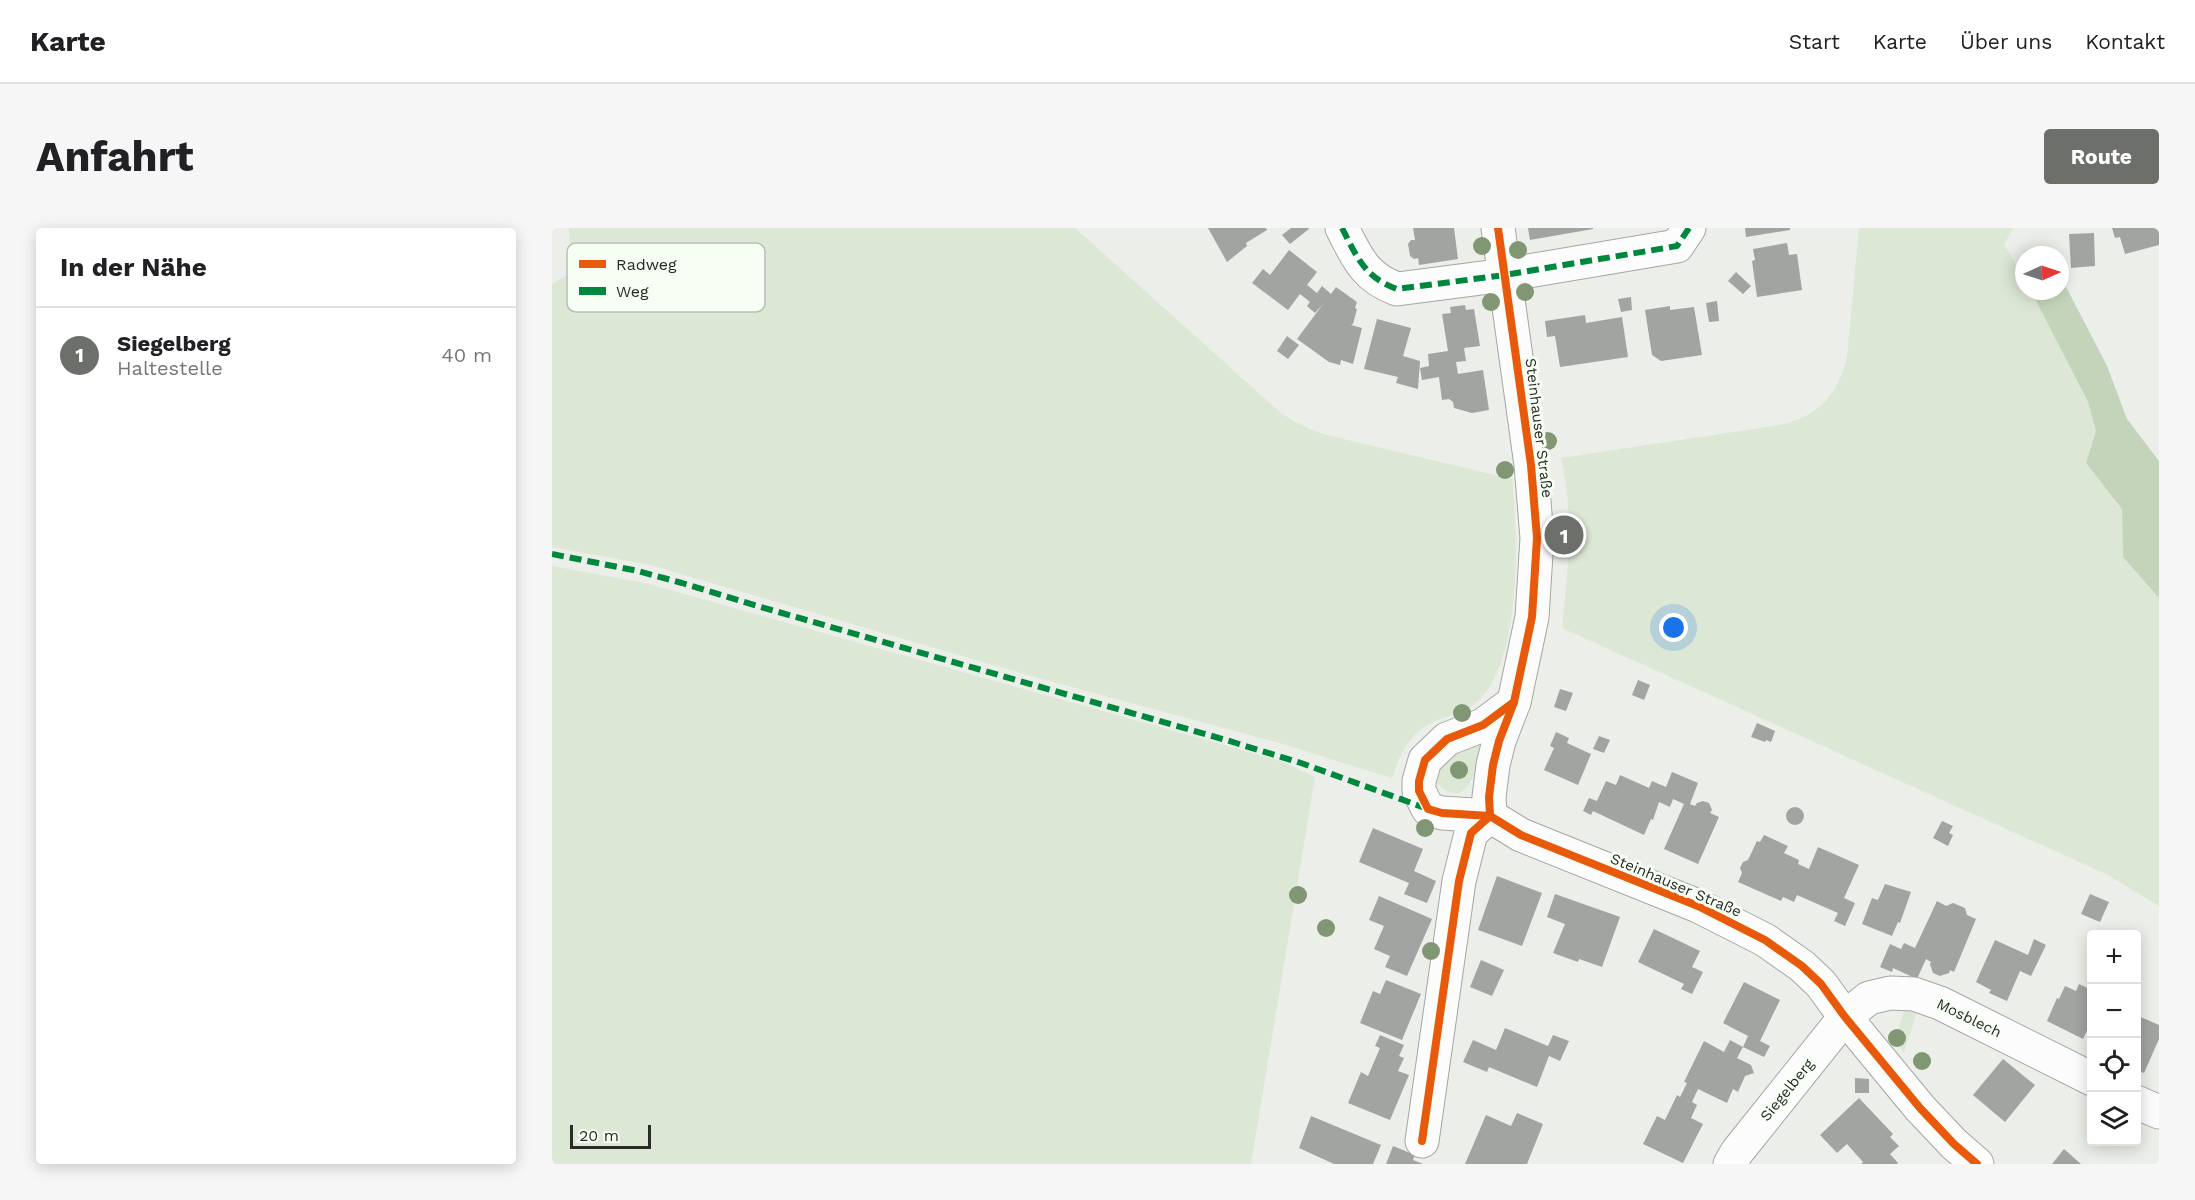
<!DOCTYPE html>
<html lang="de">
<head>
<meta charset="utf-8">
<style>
  body { margin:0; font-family:"Work Sans",sans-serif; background:#f6f6f6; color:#202124 }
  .controls { position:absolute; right:18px; bottom:18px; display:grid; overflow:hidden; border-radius:6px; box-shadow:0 3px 15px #0003 }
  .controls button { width:54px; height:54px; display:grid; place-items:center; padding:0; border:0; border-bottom:2px solid #e0e0e0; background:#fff; color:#202124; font:30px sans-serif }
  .compass { position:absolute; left:1463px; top:18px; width:54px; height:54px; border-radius:50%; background:#fff; box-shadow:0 3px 15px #0003; rotate:87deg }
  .scale { position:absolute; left:18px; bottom:15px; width:81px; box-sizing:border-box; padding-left:6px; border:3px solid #292b27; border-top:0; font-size:16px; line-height:21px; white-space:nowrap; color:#292b27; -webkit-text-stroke:4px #f7fef4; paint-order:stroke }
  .you { position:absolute; left:1122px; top:400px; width:21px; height:21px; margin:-15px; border:4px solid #fff; border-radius:50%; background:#1a73e8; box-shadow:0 0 0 9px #1a73e833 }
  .badge { display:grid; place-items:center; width:39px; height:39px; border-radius:50%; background:#6d6f6b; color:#fff; font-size:20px; font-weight:700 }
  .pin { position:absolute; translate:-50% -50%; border:3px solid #fff; box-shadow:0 2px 6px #0006 }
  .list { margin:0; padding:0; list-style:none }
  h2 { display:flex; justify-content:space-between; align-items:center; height:78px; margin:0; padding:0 24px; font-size:26px }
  h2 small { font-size:20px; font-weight:400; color:#757577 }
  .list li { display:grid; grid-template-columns:39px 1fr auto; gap:18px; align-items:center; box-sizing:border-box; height:96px; padding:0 24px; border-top:2px solid #e0e0e0 }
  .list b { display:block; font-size:22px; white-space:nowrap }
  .list p { margin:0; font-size:20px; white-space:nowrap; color:#757577 }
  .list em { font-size:20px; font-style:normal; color:#757577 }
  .icon { flex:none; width:33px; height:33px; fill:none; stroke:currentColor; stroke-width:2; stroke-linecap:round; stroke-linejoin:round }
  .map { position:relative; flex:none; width:1607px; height:936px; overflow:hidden; border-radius:6px }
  header { display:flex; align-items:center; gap:36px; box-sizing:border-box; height:84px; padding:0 30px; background:#fff; border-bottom:2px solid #e0e0e0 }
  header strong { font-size:28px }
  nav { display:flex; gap:33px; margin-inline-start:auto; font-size:21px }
  .intro { display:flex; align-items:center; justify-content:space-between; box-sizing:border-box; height:144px; padding:0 36px }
  h1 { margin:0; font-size:42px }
  .button { padding:15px 27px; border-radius:6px; background:#6d6f6b; color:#fff; font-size:21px; font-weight:700 }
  main { display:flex; gap:36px; padding:0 36px }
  aside { flex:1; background:#fff; border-radius:6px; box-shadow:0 3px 15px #0003 }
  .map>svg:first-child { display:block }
</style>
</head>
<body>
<header>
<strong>Karte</strong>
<nav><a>Start</a><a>Karte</a><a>Über uns</a><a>Kontakt</a></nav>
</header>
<div class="intro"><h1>Anfahrt</h1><a class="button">Route</a></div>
<main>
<aside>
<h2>In der Nähe<small></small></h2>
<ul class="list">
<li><span class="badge">1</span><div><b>Siegelberg</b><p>Haltestelle</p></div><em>40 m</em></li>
</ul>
</aside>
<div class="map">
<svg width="1607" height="936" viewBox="0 0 1607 936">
  <rect width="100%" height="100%" fill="#ebeee9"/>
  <!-- green -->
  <g fill="#dce8d5">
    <path d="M17,0H523L729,185C746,196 762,204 783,209L960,251C966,306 971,443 920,478C910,485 898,487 886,492C860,501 848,525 840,550L724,514L479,448L98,337L0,319V56L19,45Z"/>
    <path d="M1307,0H1461L1452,17L1472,49V63H1479L1536,174L1544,203L1534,235L1570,281L1571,329L1607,370V678L1556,647L1010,400C1016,345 1022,285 1009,230L1228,197C1267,188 1286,167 1295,129Z"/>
    <path d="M0,338L93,355L729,533L763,549L699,936H0Z"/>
    <path d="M928,514L931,519C924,540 915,586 885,555C888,530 905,521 928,514Z"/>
    <path d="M1354,774L1367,777L1352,825L1344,812Z"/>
  </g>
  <!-- forest -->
  <path fill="#c3d4ba" d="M1508,47L1555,138L1575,191L1607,233V370L1571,329L1570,281L1534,235L1544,203L1536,174L1479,63H1508Z"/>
  <!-- building -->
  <g fill="#a2a4a1">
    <path d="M656,0H714L715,2L694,15L695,18L675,34Z"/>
    <path d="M739,0H756L757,1L738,16L730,7Z"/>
    <path d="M861,0H902L906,31L867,37L866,30L862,31L858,28L856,16L859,12H863Z"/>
    <path d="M976,0H1041V1L978,12Z"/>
    <path d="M1193,0H1238V2L1194,9Z"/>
    <path d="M1560,0H1607V17L1573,26L1568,9L1563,10Z"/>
    <path d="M1542,5L1543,38L1519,40L1517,6Z"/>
    <path d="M1235,15L1237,27L1245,26L1250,62L1205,69L1200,33L1203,32L1201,21Z"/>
    <path d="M737,22L765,44L755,57L765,65L770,58L779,66L784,59L805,74L803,80L805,81L801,96L799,97L810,100L801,136L789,132L788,137L777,134L745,111L771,76L763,85L755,78L758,74L748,66L736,82L700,55L711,41L718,47Z"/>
    <path d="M1184,44L1199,58L1191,66L1176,53Z"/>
    <path d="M1079,69L1080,82L1069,84L1066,71Z"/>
    <path d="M1165,73L1167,93L1157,94L1154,75Z"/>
    <path d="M913,77L914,82L922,81L928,118L912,120L914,133L904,134L906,146L931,142L937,182L920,185L902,180L901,174L897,171L890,172L887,149L870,152L868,140L877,138L876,126L896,123L890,86L899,85L898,79Z"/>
    <path d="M1118,78V82L1142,79L1150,127L1109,133L1100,127L1093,82Z"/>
    <path d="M1033,87L1034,95L1070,89L1076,129L1008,139L1003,108L995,109L993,93Z"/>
    <path d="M825,91L859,100L851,128L868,133L866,161L844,155L846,149L812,141Z"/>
    <path d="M735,108L747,117L736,131L725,123Z"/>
    <path d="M1086,452L1098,457L1092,472L1080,467Z"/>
    <path d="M1008,461L1021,465L1014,483L1002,479Z"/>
    <path d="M1205,495L1223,503L1219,514L1214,512L1213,514L1199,509Z"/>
    <path d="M1004,504L1017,510L1015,515L1039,526L1026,557L992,542L1002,520L998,518Z"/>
    <path d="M1047,508L1058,512L1052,525L1041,521Z"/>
    <path d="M1120,544L1146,555L1138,576L1143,578L1145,575L1151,573L1157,575L1160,582L1158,585L1167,589L1146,636L1112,621L1132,576L1121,571L1118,579L1107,574L1101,592L1099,591L1092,607L1041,583L1039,587L1031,583L1037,570L1045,573L1054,553L1064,557L1068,547L1097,560L1100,553L1114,559Z"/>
    <circle cx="1243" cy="588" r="9"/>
    <path d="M1390,593L1401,598L1397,605L1401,607L1396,618L1381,610Z"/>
    <path d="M821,600L871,621L862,643L884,653L875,675L852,666L857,655L807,634Z"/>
    <path d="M1212,607L1236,618L1232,625L1247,632L1246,636L1257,641L1266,619L1307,637L1292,670L1303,675L1293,698L1282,693L1286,685L1245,667L1242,674L1231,669L1229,673L1186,654L1190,645L1188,640L1191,634L1196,632L1205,613L1208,614Z"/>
    <path d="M945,648L990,665L970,718L926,702Z"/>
    <path d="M1333,656L1359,664L1348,695L1346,694L1340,708L1310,696L1320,670L1326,672Z"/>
    <path d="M1003,666L1068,689L1050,739L1027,731L1026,734L1001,725L1013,696L995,689Z"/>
    <path d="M1538,666L1557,674L1548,694L1529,686Z"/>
    <path d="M827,668L880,691L855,748L833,739L838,728L822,721L832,698L817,692Z"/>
    <path d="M1385,673L1394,678L1401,675L1413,680L1415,687L1424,691L1402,744L1398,742L1397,745L1388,748L1381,745L1378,736L1379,734L1374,731L1365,751L1341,740L1340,744L1328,739L1338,716L1349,721L1352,715L1363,720Z"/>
    <path d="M1102,701L1148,723L1140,739L1151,744L1140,766L1129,761L1132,756L1086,734Z"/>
    <path d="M1482,711L1494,717L1479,748L1468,743L1455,773L1437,765L1439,762L1424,754L1443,712L1476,727Z"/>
    <path d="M929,732L952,742L940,768L918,759Z"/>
    <path d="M834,752L869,766L850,812L808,795L821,763L828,766Z"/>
    <path d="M1192,754L1228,772L1208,813L1218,818L1212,829L1191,819L1196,808L1171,795Z"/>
    <path d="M1527,756L1540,762V792L1531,811L1495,793L1505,770L1507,771L1513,758L1524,763Z"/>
    <path d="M1584,787L1607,797V811L1592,845L1584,842Z"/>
    <path d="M953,800L996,818L1001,807L1017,813L1008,833L997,828L985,859L937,839L935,844L911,834L921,812L944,822Z"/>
    <path d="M828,807L852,817L847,828L852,830L846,843L857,847L838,892L796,875L809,844L816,848L828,820L823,818Z"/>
    <path d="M1178,812L1191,819L1185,830L1199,837L1202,845L1193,848L1186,864L1181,861L1175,875L1146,861L1140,874L1145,877L1139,890L1151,896L1131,935L1091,916L1105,888L1113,892L1125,867L1128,869L1135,855L1132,854L1152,813L1172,824Z"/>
    <path d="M1451,831L1483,857L1453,894L1421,867Z"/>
    <path d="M1303,850L1317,851V865H1303Z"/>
    <path d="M1307,870L1341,906L1338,909L1347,918L1338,926L1346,935L1345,936H1309L1311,934L1295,916L1285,925L1268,907Z"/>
    <path d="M965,885L991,896L975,936H913L934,887L959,898Z"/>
    <path d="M759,888L829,917L821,936H782L747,920Z"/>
    <path d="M841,918L863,927L861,932L871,936H834Z"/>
    <path d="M1512,921L1529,936H1500Z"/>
  </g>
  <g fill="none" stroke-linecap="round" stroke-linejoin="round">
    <!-- minor casing -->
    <g stroke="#a4a6a3" stroke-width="35">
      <g id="minor">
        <path d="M790,0C805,29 812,49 845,61L953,47L1125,18L1137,0"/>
        <path d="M962,474L931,497L895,511L873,532L867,553V563L876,581L890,585L938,588L969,607L1146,678L1213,712L1250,738L1269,756L1293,789L1368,880L1402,916L1425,936"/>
        <path d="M938,588L937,569L941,537L947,513L962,474L980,389L985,310L979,237L946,0"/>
        <path d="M1584,874L1607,884"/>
        <path d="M870,913L907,653L919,605L938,588"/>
        <path d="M1178,936L1185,924L1293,789L1317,770L1338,765L1362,766L1388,775L1540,851"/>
      </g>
    </g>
    <!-- minor -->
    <use href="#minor" stroke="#fcfcfc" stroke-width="33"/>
    <!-- quiet -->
    <g stroke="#00873e" stroke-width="6" stroke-dasharray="12 6" stroke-linecap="butt">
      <path d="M790,0C805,29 812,49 845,61L953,47L1125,18L1137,0"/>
      <path d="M0,326L86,343L130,355L209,379L674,512L749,535L876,581"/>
    </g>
    <!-- cycleway casing -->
    <g stroke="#f7fef4" stroke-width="11">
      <g id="cycleway">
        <path d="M962,474L931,497L895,511L873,532L867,553V563L876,581L890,585L938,588L969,607L1146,678L1213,712L1250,738L1269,756L1293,789L1368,880L1402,916L1425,936"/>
        <path d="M938,588L937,569L941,537L947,513L962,474L980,389L985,310L979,237L946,0"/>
        <path d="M870,913L907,653L919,605L938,588"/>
      </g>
    </g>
    <!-- cycleway -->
    <use href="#cycleway" stroke="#e8590c" stroke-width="8"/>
  </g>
  <!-- trees -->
  <g fill="#819673">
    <circle cx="930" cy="18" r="9"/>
    <circle cx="966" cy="22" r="9"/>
    <circle cx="973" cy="64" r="9"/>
    <circle cx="939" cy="74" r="9"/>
    <circle cx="996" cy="213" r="9"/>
    <circle cx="953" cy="242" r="9"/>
    <circle cx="910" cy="485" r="9"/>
    <circle cx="907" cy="542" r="9"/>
    <circle cx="873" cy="600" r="9"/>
    <circle cx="746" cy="667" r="9"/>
    <circle cx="774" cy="700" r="9"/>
    <circle cx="879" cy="723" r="9"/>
    <circle cx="1345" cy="810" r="9"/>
    <circle cx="1370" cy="833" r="9"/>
  </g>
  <g text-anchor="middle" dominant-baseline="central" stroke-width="6" stroke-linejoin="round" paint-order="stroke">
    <!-- street labels -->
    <g font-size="15" fill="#292b27" stroke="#f7fef4">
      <text transform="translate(987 200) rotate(83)">Steinhauser Straße</text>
      <text transform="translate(1124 657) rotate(23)">Steinhauser Straße</text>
      <text transform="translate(1417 790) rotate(26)">Mosblech</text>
      <text transform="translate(1235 862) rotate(-51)">Siegelberg</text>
    </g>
  </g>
  <!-- legend -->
  <rect x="15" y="15" width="198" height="69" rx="9" fill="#f7fef4" stroke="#b9bfb6" stroke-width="1.5"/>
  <rect x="27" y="32" width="27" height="8" fill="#e8590c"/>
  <rect x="27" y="59" width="27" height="8" fill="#00873e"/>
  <g font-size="16" fill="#292b27">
    <text x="64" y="42">Radweg</text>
    <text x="64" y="69">Weg</text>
  </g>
</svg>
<div class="controls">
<button>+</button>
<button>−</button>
<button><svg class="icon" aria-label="locate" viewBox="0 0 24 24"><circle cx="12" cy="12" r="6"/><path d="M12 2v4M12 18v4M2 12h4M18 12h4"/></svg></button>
<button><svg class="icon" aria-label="layers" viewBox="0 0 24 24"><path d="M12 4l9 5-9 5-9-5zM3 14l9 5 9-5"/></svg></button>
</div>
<svg class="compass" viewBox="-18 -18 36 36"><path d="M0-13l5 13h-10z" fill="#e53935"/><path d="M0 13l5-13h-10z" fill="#757577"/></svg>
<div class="scale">20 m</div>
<div class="you"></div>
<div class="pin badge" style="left:1012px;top:307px">1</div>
</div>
</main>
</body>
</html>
